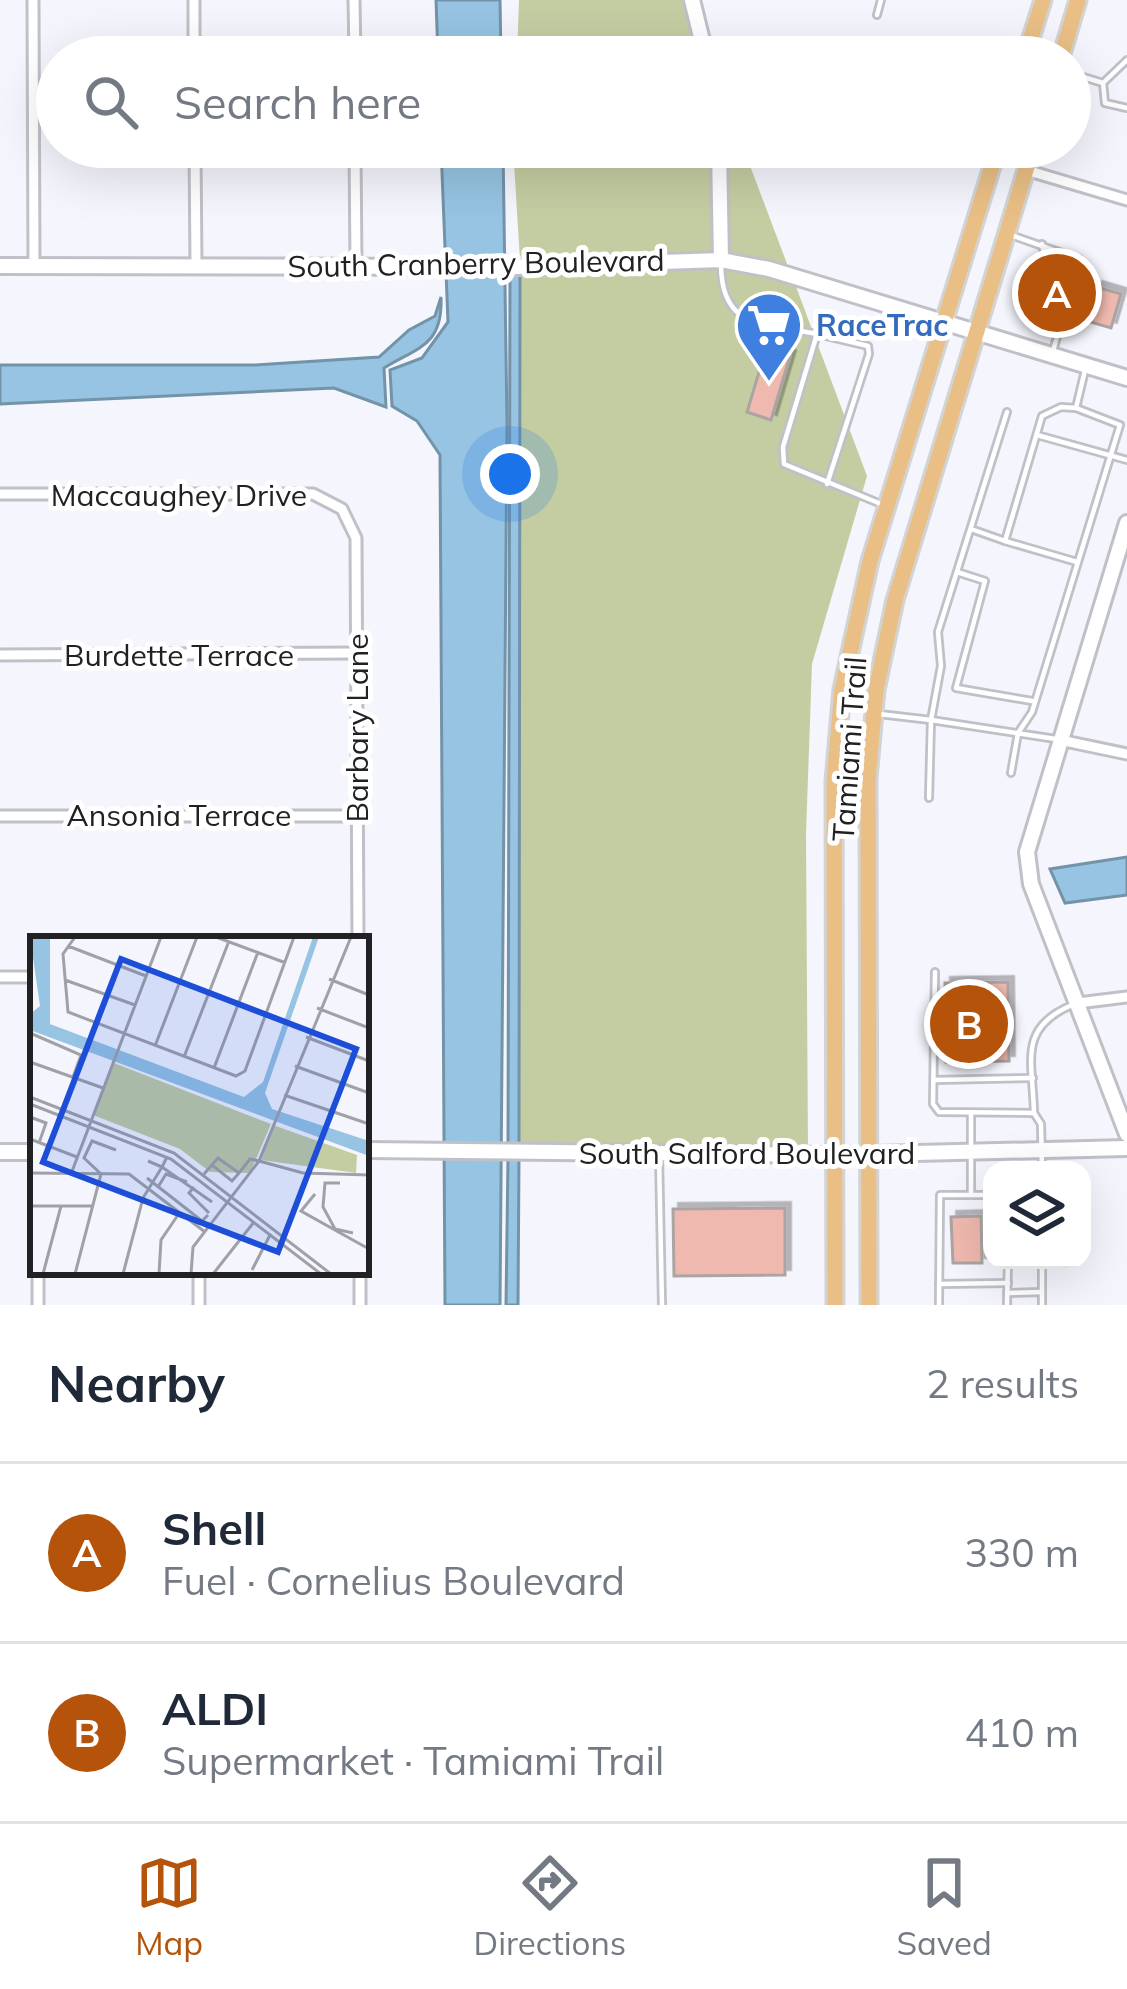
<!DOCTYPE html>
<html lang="en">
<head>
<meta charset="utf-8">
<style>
  body { margin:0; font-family:Mulish,sans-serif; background:#f6f6f7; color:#1f2937 }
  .controls { position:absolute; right:36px; bottom:36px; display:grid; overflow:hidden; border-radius:24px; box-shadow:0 12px 48px #0002 }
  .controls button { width:108px; height:108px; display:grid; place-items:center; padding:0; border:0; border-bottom:3px solid #e0e1e3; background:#fff; color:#1f2937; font:60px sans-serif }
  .you { position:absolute; left:510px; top:474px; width:42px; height:42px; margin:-30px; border:9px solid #fff; border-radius:50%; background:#1a73e8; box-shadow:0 0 0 18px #1a73e833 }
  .badge { display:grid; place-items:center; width:78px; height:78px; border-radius:50%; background:#b45309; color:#fff; font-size:39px; font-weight:700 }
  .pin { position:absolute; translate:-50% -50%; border:6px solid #fff; box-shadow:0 3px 12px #0006 }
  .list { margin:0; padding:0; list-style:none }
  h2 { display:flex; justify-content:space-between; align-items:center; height:156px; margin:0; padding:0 48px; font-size:51px }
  h2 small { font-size:39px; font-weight:400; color:#747a83 }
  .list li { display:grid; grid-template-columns:78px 1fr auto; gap:36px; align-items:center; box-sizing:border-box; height:180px; padding:0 48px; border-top:3px solid #e0e1e3 }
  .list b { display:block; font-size:45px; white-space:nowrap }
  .list p { margin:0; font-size:39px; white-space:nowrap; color:#747a83 }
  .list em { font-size:39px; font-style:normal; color:#747a83 }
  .icon { flex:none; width:66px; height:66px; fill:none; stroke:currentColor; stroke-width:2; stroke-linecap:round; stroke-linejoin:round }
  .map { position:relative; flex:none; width:1127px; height:1305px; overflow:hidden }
  .search { position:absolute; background:#fff; box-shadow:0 12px 48px #0002; left:36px; right:36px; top:36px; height:132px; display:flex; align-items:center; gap:30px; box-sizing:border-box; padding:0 42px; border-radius:66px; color:#747a83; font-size:45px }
  .sheet { height:516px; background:#fff }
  nav { display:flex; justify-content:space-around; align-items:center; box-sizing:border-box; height:168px; border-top:3px solid #e0e1e3; background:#fff; font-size:33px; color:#747a83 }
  nav a { display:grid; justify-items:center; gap:6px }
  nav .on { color:#b45309 }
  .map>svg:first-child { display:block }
</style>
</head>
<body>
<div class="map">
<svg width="1127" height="1305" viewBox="0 0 1127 1305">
  <defs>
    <filter id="shadow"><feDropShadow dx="5.5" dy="-5.5" stdDeviation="0" flood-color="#0004"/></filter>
  </defs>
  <rect width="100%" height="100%" fill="#f5f6fd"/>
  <!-- green -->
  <g fill="#c4cda2">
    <path d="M519,0H685L699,57H517Z"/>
    <path d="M513,147H712L714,254L520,260Z"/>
    <path d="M726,147H743L789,269L728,255Z"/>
    <path d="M720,267L795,284L867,476L812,664L806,834L808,1148L519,1145L520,273Z"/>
  </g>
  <!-- water -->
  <g fill="#96c4e2" stroke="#7393a9" stroke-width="3">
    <path d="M436,0H500L501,57H438Z"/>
    <path d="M441,147H503L507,423L500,1305H445L440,455L417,421L392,406L390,370L422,358L448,322Z"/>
    <path d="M510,273H520L519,1145H508Z"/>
    <path d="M441,297C443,346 418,347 384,368L386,407L334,388L0,404V365H255L379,357L409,330L435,316Z"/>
    <path d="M1127,857V895L1065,903L1050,869Z"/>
    <path d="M508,1158H519L518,1305H506Z"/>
  </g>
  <!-- building -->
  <g fill="#f0b9af" stroke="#aba4a3" stroke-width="3" filter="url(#shadow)">
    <path d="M1097,287L1121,294L1111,328L1087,321Z"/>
    <path d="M766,349L790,356L771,420L747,412Z"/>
    <path d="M1008,982L1009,1061L946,1062L945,983Z"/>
    <path d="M785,1208V1275L674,1276L673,1209Z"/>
    <path d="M981,1216L982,1263H953L951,1217Z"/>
  </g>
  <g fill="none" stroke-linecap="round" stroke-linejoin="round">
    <!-- lane casing -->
    <g stroke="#c0c1c8" stroke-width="10">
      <g id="lane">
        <path d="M877,15L881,0"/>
        <path d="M1070,73L1103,83L1127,60"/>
        <path d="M1103,83L1105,103L1127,108"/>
        <path d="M1011,235L1079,259L1053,351"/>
        <path d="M1042,244L1047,268L1039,310L1061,325"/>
        <path d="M721,264C721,330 764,323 817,334L783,447L784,464L881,504"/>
        <path d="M817,334L868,346L869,354L827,484"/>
        <path d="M1037,435L1127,460"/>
        <path d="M971,529L1005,541L1042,416L1061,407L1076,408L1086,366"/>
        <path d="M1005,541L1077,562"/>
        <path d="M957,572L985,581L956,688L1032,701"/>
        <path d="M879,714L931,720L941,666L938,632L1007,412"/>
        <path d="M1011,773L1018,733L1032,712L1120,425L1076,408"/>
        <path d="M929,798L931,720L1056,739"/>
        <path d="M935,972L933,1104L939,1112L1034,1113C1033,1062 1017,1028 1072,1005"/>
        <path d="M934,1080L1033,1078"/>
        <path d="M1034,1113L1041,1124L1042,1170"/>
        <path d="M659,1155L662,1305"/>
        <path d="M971,1195V1113"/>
        <path d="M1042,1260V1305"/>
        <path d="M939,1284L1008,1283"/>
        <path d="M1007,1293L1042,1292"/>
        <path d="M939,1305L940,1195H992"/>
        <path d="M1007,1305L1008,1260"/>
      </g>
    </g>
    <!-- street casing -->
    <g stroke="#c0c1c8" stroke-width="15">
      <g id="street">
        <path d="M33,0L34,266"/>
        <path d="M194,0V57"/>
        <path d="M354,0L355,57"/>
        <path d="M195,147L196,265"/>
        <path d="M355,147L356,265"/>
        <path d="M1026,170L1127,200"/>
        <path d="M0,494H313L342,509L356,538L358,939"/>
        <path d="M0,655L357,653"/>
        <path d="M1060,740L1127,754"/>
        <path d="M0,816H358"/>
        <path d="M0,977H33"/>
        <path d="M1078,1003L1127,997"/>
        <path d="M38,1272V1305"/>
        <path d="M199,1272V1305"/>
        <path d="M360,1272V1305"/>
      </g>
    </g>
    <!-- secondary casing -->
    <g stroke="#c0c1c8" stroke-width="20">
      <g id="secondary">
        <path d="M692,0L706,57"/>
        <path d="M719,147L721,260"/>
        <path d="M0,266L515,267L721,260L769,269L1127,378"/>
        <path d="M1127,523L1027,852L1031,884L1127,1134"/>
        <path d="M366,1150L834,1155L1127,1148"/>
        <path d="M0,1152H33"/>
      </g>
    </g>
    <!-- primary casing -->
    <g stroke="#d3d3d3" stroke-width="21">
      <g id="primary">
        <path d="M1025,57L1043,0"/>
        <path d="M1061,57L1078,0"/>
        <path d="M835,1305L834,781L842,689L870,561L998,147"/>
        <path d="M869,1305L868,779L876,690L895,600L1033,147"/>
      </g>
    </g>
    <!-- lane -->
    <use href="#lane" stroke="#fff" stroke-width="4.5"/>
    <!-- street -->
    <use href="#street" stroke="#fff" stroke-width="9"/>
    <!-- secondary -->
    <use href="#secondary" stroke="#fff" stroke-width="14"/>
    <!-- primary -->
    <use href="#primary" stroke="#e9bf85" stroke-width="15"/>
  </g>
  <!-- icons -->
  <defs>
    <g id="supermarket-pin" transform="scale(3.45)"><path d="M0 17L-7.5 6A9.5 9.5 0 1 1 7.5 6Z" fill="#3f7fe0" stroke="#fff"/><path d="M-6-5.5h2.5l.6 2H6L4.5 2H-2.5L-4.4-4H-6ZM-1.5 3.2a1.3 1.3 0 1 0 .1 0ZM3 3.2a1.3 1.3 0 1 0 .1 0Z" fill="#fff"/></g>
  </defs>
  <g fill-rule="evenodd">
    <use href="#supermarket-pin" x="769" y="325"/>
  </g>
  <g text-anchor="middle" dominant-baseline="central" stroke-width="10" stroke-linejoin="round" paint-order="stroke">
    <!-- street labels -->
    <g font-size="30" fill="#212124" stroke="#fff">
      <text transform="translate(476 263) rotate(-1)">South Cranberry Boulevard</text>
      <text x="179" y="495">Maccaughey Drive</text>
      <text x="179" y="655">Burdette Terrace</text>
      <text transform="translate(357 728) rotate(-90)">Barbary Lane</text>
      <text transform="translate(849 749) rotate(-86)">Tamiami Trail</text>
      <text x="179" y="815">Ansonia Terrace</text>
      <text x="747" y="1153">South Salford Boulevard</text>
    </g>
    <!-- shop labels -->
    <g font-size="30" font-weight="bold" fill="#366cbe" stroke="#fff" text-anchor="start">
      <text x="816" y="325">RaceTrac</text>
    </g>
  </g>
  <!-- overview -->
  <g transform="translate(30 936)">
    <rect width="339" height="339" fill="#f5f6fd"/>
    <path d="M84,127L241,188L220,237L180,236L150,213L63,179ZM243,189L327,219L326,237L231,224Z" fill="#c4cda2"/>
    <path d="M0,1H20V88L214,161L233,146L283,1H289L235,157L242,173L339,205V220L0,94V78L10,70Z" fill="#96c4e2"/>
    <path fill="none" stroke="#a0a1a6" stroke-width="3" d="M45,1L33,18L38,76L206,140L215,135L264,1M186,1L256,27M38,10L116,40M299,43L339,59M35,44L105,69M287,72L339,92M0,97L51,119L43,141M276,101L339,125M125,110L167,1M154,121L199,5M0,126L73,152M265,130L339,157M184,132L228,16M254,159L339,188M0,161L144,217L301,338M0,168L141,223L291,338M0,181L16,187L9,207M0,203L47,221M137,221L132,231L182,266M229,225L273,237L339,239M182,229L202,245L209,237M0,237L99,238L175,296M41,238L131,1M174,238L188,222L209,237L220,223L229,225M117,242L172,285L178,279M310,247H295L293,271L305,293L323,297M128,251L136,238L157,246M164,251L159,257L179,277M285,258L271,275L339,313M0,270H63M222,334L240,299M13,338L31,270M45,338L71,238L54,222L62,205L86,214M93,338L113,262L132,231L118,225M129,338L131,304L150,276M161,338L163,311L229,225L321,1M183,338L224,286"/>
    <path fill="#1d4ed8" fill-opacity="0.15" stroke="#1d4ed8" stroke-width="6" d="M91,23L326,113L248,316L13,226Z"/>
    <rect width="339" height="339" fill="none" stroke="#212124" stroke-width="6"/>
  </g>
</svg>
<div class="controls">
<button><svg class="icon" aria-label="layers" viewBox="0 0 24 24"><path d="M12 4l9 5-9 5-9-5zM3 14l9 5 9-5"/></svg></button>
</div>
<div class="you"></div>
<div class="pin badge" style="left:1057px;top:293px">A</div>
<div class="pin badge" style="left:969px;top:1024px">B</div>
<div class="search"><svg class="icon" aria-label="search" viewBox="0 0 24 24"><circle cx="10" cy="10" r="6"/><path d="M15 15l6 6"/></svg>Search here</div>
</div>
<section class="sheet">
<h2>Nearby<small>2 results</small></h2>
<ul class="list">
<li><span class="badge">A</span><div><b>Shell</b><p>Fuel · Cornelius Boulevard</p></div><em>330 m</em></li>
<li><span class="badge">B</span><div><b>ALDI</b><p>Supermarket · Tamiami Trail</p></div><em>410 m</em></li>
</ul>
</section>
<nav>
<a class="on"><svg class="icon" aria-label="map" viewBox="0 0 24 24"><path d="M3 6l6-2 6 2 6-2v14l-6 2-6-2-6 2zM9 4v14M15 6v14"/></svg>Map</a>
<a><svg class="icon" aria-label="directions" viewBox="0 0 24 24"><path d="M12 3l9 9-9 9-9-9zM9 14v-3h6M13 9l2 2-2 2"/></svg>Directions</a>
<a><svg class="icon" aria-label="saved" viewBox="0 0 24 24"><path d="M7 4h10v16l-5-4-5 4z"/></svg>Saved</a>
</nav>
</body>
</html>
